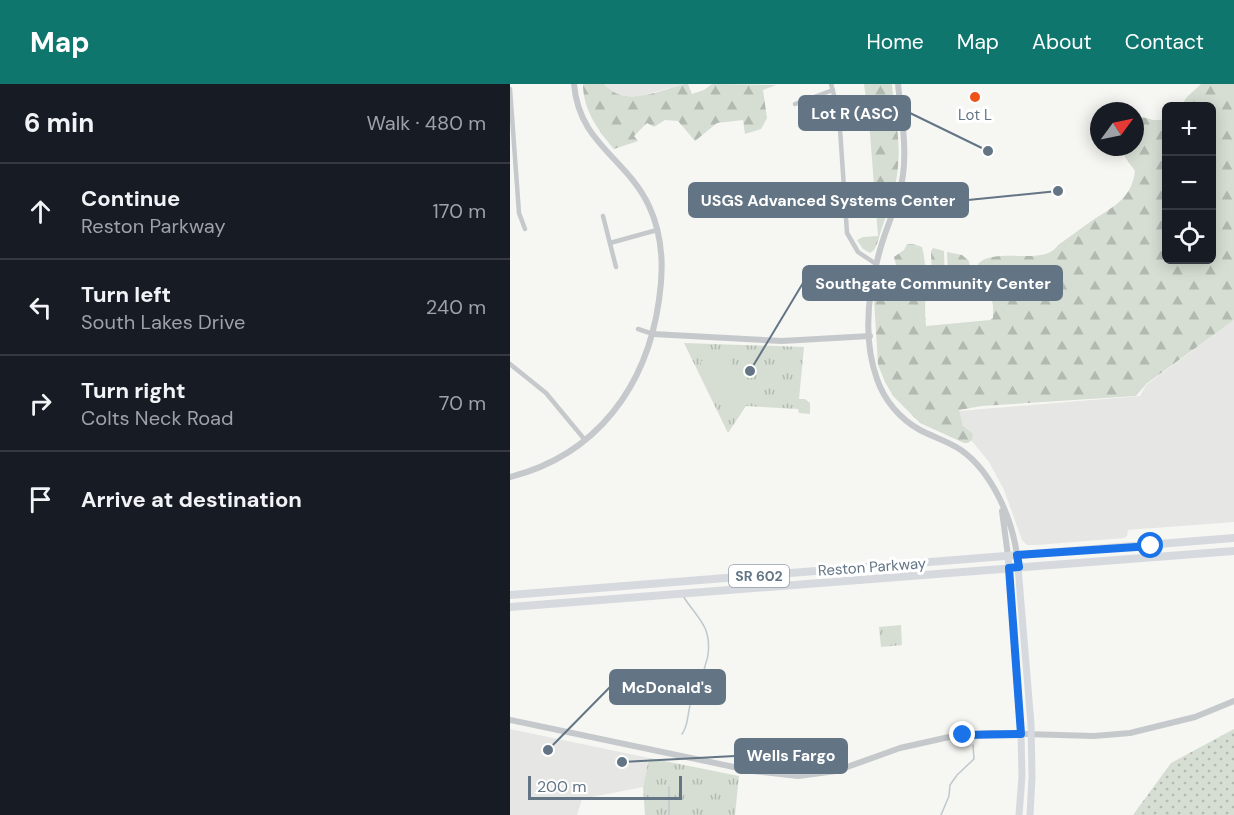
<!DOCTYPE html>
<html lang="en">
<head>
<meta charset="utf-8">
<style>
  body { margin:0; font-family:"DM Sans",sans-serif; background:#242831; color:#f1f3f6 }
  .controls { position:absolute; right:18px; top:18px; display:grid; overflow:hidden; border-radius:9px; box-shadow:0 3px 15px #0003 }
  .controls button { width:54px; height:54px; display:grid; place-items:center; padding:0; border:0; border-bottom:2px solid #363941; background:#171b24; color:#f1f3f6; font:30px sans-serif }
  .compass { position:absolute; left:580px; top:18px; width:54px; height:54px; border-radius:50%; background:#171b24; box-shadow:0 3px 15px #0003; rotate:57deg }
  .scale { position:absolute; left:18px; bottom:15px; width:154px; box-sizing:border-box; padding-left:6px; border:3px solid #637585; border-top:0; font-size:16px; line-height:21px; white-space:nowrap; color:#637585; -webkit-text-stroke:4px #fff; paint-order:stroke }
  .stop { position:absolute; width:18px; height:18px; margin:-14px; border:4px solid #1a73e8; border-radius:50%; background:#fff }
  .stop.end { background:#1a73e8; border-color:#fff; box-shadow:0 2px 6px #0008 }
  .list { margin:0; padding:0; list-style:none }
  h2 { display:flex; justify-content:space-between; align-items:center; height:78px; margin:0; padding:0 24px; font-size:26px }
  h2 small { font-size:20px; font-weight:400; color:#9ea1a6 }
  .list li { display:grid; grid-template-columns:39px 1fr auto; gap:18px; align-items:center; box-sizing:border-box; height:96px; padding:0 24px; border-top:2px solid #363941 }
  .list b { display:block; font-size:22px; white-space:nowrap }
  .list p { margin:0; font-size:20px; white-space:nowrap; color:#9ea1a6 }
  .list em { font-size:20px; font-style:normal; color:#9ea1a6 }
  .icon { flex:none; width:33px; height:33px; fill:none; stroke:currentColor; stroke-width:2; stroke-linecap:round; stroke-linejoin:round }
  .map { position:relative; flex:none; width:724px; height:731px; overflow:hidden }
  header { display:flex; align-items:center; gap:36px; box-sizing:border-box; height:84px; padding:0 30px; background:#0f766e; color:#fff }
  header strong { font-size:28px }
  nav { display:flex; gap:33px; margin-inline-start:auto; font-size:21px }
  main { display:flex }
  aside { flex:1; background:#171b24 }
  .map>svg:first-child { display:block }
</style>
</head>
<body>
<header>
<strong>Map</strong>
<nav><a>Home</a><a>Map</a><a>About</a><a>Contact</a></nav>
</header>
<main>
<aside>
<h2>6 min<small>Walk · 480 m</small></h2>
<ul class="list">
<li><svg class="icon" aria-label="ahead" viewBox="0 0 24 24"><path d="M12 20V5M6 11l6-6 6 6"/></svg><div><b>Continue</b><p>Reston Parkway</p></div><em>170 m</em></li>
<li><svg class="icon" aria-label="left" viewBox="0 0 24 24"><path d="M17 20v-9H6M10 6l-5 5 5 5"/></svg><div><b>Turn left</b><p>South Lakes Drive</p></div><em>240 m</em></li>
<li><svg class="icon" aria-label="right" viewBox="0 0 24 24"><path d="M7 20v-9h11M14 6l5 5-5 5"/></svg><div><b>Turn right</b><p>Colts Neck Road</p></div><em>70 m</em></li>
<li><svg class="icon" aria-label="arrive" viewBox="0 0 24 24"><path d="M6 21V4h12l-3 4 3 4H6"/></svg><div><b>Arrive at destination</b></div></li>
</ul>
</aside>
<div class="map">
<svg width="724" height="731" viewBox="0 0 724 731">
  <defs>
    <pattern id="grass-dots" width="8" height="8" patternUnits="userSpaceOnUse" patternTransform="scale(1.5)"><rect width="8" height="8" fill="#d6ded3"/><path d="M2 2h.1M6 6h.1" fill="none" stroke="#b1b9b1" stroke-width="1.8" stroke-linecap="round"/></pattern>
    <pattern id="forest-firs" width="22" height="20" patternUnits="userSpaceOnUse" patternTransform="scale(1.5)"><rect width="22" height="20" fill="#d6ded3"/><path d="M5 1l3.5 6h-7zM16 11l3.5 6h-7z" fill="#b1b9b1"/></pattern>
    <pattern id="park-tufts" width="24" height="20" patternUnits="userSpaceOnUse" patternTransform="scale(1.5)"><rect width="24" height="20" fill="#d6ded3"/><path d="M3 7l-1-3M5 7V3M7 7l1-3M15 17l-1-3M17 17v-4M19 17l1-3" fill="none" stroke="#b1b9b1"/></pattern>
  </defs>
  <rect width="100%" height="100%" fill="#f6f6f2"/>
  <!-- built -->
  <g fill="#e6e7e5">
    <path d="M94,0H174L127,13L108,11L101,8Z"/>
    <path d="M724,236V438L618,446L617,452L614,454L527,461H517L512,456L494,406L479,378L451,344L449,327L630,312L636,301Z"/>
    <path d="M0,645L139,674L133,703L72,715L67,731H0Z"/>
  </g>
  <!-- grass -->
  <path fill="url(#grass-dots)" d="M724,645V731H623L661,679Z"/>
  <!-- forest -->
  <g fill="url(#forest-firs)">
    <path d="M73,0H94C114,24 149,7 174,0H178L182,10L194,6L202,0L266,1L253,6L257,34L251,45L235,50L233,36L207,39L185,57L168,37L155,36L144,43L137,39L124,52L128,57L104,65C88,46 73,26 73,0Z"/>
    <path d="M354,0H382C384,27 391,56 388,83C386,109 374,135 367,160L364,166L360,169L353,165L347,156L353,153L368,152L359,37Z"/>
    <path d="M691,0H724V236L636,300L626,312L472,322L449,326L453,342L463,350L462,356L458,359H454L410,339L383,312L375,298L368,281L364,215L369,203L386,181L384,173L394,166L397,160H403L412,163C419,189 413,215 416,242L480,236L483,234V222L479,199L470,198L468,180C485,162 535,183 548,161C560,153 571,144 583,136C603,123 622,114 625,87L608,63H625V31L643,36H656V176H702V22H671L677,13Z"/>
    <path d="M423,164L434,167L435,201H422L421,167Z"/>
    <path d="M437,168L452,171L459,177L462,199L457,203L438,201Z"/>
  </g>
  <!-- park -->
  <g fill="url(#park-tufts)">
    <path d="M174,259L294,263L289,315H295L300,319V330L289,329L288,325L236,322L218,349Z"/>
    <path d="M391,541L392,561L371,563L369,543Z"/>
    <path d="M139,674L229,692L225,731H135L133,703Z"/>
  </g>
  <!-- pitch -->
  <path fill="#d6ded3" d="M214,265L236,307L211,320L190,278Z"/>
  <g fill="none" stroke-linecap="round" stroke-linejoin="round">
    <!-- stream -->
    <g stroke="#bec9ce" stroke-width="1.5">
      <path d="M172,650C179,641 177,629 181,618C184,609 191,606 195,599C191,586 196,583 198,571C202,542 187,534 173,512"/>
      <path d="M159,731V703"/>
      <path d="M431,731L439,712L440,701L447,691L464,675L463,661"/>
    </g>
    <!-- minor -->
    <g stroke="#c5c9cc" stroke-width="4.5">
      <path d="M321,0L329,30L337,149L348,168L366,180"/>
      <path d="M0,5L9,129L15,145"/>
      <path d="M285,20L323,6"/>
      <path d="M93,132L106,183"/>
      <path d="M100,159L147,146"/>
      <path d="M128,245L143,250"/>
      <path d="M0,280L36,309L75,356"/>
    </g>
    <!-- tertiary -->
    <g stroke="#c5c9cc" stroke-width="6">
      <path d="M388,0C391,30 397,61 393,91C390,113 380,135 373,156C359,200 351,250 367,295C374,316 390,335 410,346C423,353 438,357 451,366C482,388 502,434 507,471"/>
      <path d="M143,250L272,257L360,252"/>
      <path d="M0,393C87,371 137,302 149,216C154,184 153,152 139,122C116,73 69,60 64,0"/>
      <path d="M492,427L498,472"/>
      <path d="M0,636L243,687L288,692L326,687L390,664L448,651L482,649L584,652L620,649L685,633L724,617"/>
    </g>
    <!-- secondary -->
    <g stroke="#d6dadf" stroke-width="7">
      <path d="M507,471L521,640L522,693L520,731"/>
      <path d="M498,472L511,650L512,692L509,731"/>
    </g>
    <!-- primary -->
    <g stroke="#d6dadf" stroke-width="8">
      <path d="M0,511L724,454"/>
      <path d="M0,523L724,467"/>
    </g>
  </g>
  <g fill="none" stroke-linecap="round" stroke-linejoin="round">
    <!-- route -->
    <path stroke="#1a73e8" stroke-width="8" d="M453,651L511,650L499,484L509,483L507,471L641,462"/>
  </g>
  <!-- markers -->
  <circle fill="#ef5219" stroke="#fff" stroke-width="2" cx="465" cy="13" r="6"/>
  <g text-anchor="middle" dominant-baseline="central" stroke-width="6" stroke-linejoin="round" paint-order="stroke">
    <!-- shield labels -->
    <rect fill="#fff" stroke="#929eaa" stroke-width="1.5" x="219" y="481" width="60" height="22" rx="4.5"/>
    <g font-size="14" font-weight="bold" fill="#637585">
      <text x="249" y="492">SR 602</text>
    </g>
    <!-- poi labels -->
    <g font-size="15" fill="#637585" stroke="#fff">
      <text x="465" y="31">Lot L</text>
    </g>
    <!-- street labels -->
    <g font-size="15" fill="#637585" stroke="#fff">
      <text transform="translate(362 483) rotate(-4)">Reston Parkway</text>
    </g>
  </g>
  <!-- callouts -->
  <path fill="none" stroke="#637585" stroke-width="2" d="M478 67L400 29M548 107L458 116M240 287L293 199M38 666L100 603M112 678L225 672"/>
  <g fill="#637585" stroke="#fff" stroke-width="2">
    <circle cx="478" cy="67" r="6"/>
    <circle cx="548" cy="107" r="6"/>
    <circle cx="240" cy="287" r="6"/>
    <circle cx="38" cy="666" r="6"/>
    <circle cx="112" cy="678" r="6"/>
  </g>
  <g fill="#637585" stroke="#637585" stroke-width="2">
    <rect x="289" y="12" width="111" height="34" rx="6"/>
    <rect x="179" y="99" width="279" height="34" rx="6"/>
    <rect x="293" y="182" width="259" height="34" rx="6"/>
    <rect x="100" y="586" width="115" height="34" rx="6"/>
    <rect x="225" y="655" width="112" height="34" rx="6"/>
  </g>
  <g font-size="16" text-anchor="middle" font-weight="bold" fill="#fff">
    <text x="345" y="35">Lot R (ASC)</text>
    <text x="318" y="122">USGS Advanced Systems Center</text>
    <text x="423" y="205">Southgate Community Center</text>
    <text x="157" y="609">McDonald's</text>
    <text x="281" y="677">Wells Fargo</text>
  </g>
</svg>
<div class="controls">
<button>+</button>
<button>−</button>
<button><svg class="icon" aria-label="locate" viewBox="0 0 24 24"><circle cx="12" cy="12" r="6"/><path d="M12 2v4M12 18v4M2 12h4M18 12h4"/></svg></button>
</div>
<svg class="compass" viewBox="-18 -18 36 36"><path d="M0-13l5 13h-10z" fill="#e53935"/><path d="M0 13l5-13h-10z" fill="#9ea1a6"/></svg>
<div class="scale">200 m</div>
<div class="stop" style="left:641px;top:462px"></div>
<div class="stop end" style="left:453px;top:651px"></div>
</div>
</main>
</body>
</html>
